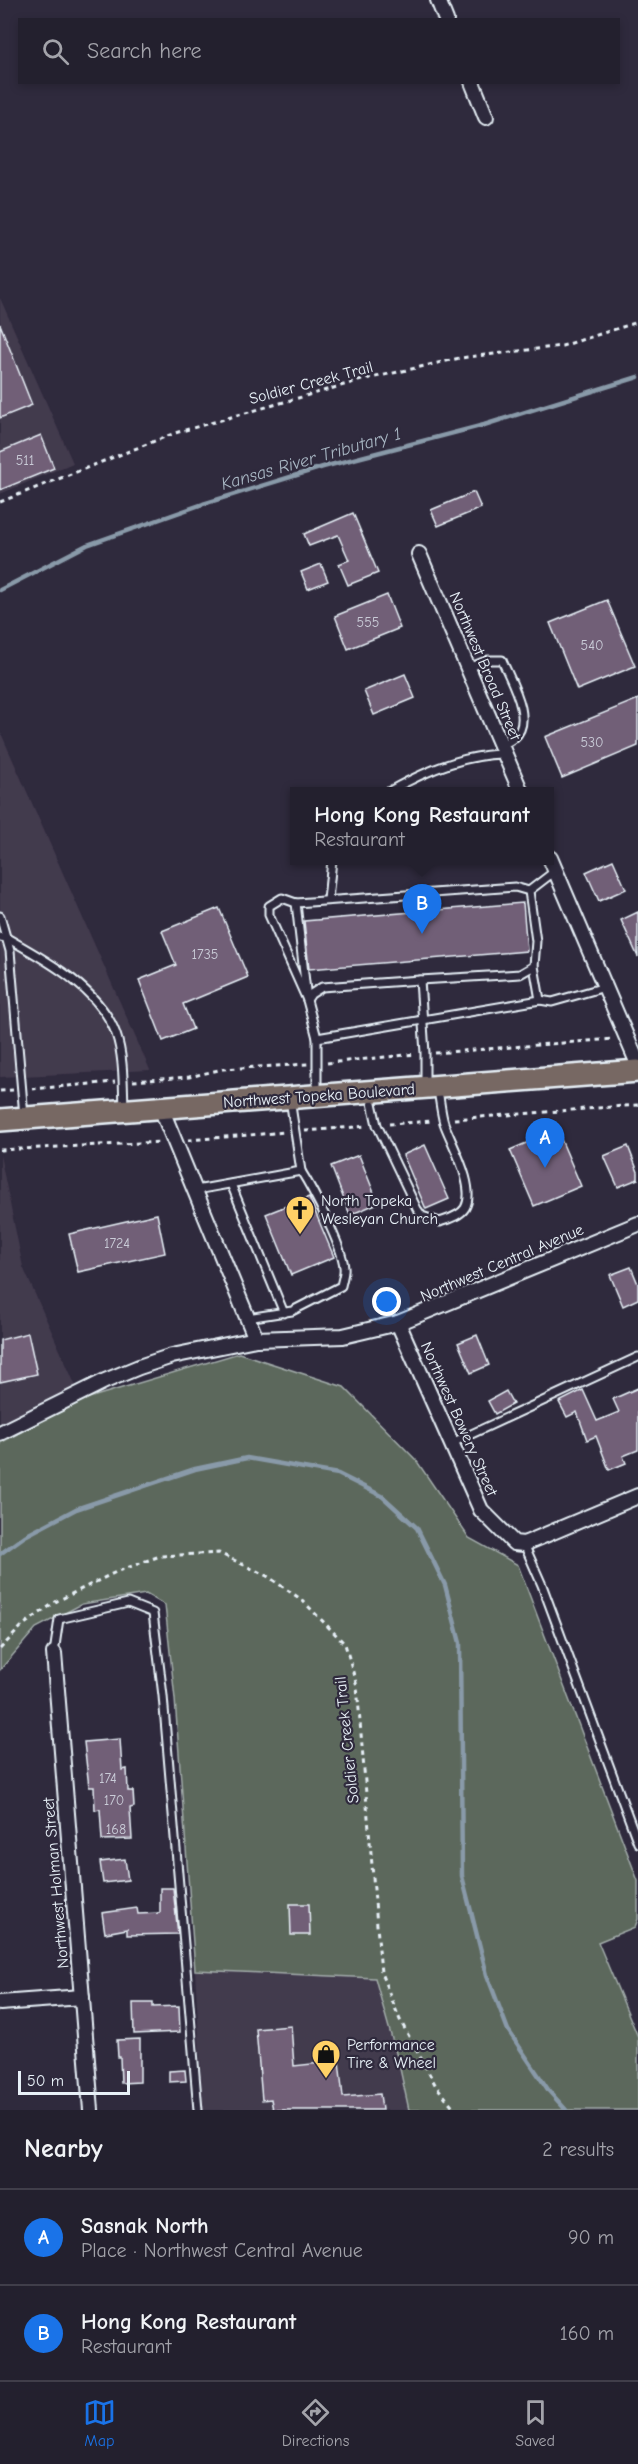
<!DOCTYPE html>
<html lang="en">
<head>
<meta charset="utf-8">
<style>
  body { margin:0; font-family:"Comic Neue",sans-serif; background:#2b2836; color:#f1f3f6 }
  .scale { position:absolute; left:18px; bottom:15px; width:112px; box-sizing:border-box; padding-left:6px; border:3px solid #e8f1f8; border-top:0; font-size:16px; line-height:21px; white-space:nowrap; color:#e8f1f8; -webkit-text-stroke:4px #2f2a3d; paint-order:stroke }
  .you { position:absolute; left:387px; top:1302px; width:21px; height:21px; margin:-15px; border:4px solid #fff; border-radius:50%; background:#1a73e8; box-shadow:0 0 0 9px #1a73e833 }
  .badge { display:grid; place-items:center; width:39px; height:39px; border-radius:50%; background:#1a73e8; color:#fff; font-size:20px; font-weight:700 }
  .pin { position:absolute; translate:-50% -50px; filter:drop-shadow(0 2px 3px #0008) }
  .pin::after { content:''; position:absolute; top:32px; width:21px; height:18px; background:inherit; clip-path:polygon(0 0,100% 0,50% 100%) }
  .popup { position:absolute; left:290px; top:787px; width:264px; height:78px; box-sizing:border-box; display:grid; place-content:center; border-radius:0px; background:#23202e; filter:drop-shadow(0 2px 4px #0005); font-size:20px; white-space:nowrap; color:#a3a3aa }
  .popup b { font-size:22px; color:#f1f3f6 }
  .popup::after { content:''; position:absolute; left:50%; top:100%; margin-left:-12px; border:12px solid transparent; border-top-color:#23202e }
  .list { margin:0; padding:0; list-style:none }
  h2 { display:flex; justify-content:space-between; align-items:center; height:78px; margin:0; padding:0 24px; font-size:26px }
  h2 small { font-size:20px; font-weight:400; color:#a3a3aa }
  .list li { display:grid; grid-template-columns:39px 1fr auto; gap:18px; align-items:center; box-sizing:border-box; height:96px; padding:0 24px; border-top:2px solid #403e4a }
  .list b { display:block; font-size:22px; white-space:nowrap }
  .list p { margin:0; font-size:20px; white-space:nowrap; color:#a3a3aa }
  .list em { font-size:20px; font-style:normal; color:#a3a3aa }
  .icon { flex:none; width:33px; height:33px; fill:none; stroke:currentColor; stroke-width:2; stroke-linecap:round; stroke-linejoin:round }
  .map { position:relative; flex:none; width:638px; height:2110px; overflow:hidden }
  .search { position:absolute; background:#23202e; box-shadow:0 3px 9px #0003; left:18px; right:18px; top:18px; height:66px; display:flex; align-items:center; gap:15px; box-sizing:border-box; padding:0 21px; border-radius:0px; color:#a3a3aa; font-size:22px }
  .sheet { height:270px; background:#23202e }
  nav { display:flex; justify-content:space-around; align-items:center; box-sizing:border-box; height:84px; border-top:2px solid #403e4a; background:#23202e; font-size:16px; color:#a3a3aa }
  nav a { display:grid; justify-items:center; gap:3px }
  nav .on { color:#1a73e8 }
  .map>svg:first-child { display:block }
</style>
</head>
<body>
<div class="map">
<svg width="638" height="2110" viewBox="0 0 638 2110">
  <rect width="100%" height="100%" fill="#2f2a3d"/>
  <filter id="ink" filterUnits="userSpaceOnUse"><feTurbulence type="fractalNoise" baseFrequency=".0167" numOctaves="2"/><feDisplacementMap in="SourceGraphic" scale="12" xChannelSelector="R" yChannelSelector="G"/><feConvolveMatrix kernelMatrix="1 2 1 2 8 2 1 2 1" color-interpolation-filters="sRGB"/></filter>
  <g filter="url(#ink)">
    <!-- built -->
    <g fill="#433a4e">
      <path d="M0,298L73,463L0,494Z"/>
      <path d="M0,731L150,1070L0,1077Z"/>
      <path d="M0,1155L23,1267L82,1400L0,1443Z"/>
      <path d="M195,1970L375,1978L399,2064L409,2110H203Z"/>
    </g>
    <!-- green -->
    <path fill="#5c675c" stroke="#a2acaa" stroke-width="1.5" d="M239,1353L344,1387L416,1460L469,1538L518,1565L638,1881V1919L635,1927L598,1942L638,2037V2110H409L399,2064L375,1978L195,1970L175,1699L165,1605L146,1594L82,1604L36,1628L0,1670V1443L82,1400Z"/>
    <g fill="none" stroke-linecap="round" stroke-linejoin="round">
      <!-- stream -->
      <g stroke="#899aa9" stroke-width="4.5">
        <path d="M0,590L87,545L203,504L323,467L484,425L638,377"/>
        <path d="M0,1554L25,1536L76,1509L195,1469L247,1458L338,1474L382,1496L417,1528L445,1585L460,1643L462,1876L487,1975L508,2030L549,2091L566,2110"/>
      </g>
    </g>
    <!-- building -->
    <g fill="#715e77" stroke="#e8f1f8" stroke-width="1.5">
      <path d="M0,324L32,405L0,418Z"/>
      <path d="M41,435L54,468L0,490V452Z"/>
      <path d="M474,492L481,508L438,526L431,510Z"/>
      <path d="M353,513L378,573L348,585L339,564L349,560L338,535L309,546L304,534Z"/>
      <path d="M321,564L328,581L308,589L301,572Z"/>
      <path d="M387,595L400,628L348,649L335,616Z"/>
      <path d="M607,600L635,666L577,690L550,623Z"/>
      <path d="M405,674L415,698L374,715L364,691Z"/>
      <path d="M638,699V746L562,778L545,737Z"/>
      <path d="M613,860L626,889L599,901L586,872Z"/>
      <path d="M523,903L527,951L309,969L304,921Z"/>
      <path d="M219,908L248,977L183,1004L193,1029L163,1041L139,980L176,965L162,931Z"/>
      <path d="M638,912V957L621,920Z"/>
      <path d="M557,1130L581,1186L534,1206L510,1150Z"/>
      <path d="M425,1145L449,1199L426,1209L403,1155Z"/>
      <path d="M628,1146L638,1172V1179L618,1187L604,1156Z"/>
      <path d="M359,1155L378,1203L350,1215L331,1166Z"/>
      <path d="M309,1197L334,1257L291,1275L266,1214Z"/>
      <path d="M157,1214L165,1253L78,1272L69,1234Z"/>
      <path d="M631,1267L638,1284V1299L623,1306L610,1275Z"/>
      <path d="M28,1333L37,1374L0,1382V1340Z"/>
      <path d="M477,1335L489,1365L471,1373L458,1343Z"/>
      <path d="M638,1388V1450L623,1456L626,1463L609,1470L596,1436L587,1440L577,1412L567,1417L559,1402L583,1390L597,1421L619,1412L613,1399Z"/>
      <path d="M506,1391L513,1404L495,1414L488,1401Z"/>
      <path d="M120,1739L122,1770L127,1769L128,1791H133L134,1807L130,1808L132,1839L102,1840L100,1809L95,1810L94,1787H89L84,1742Z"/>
      <path d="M125,1859L128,1880L103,1883L100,1862Z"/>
      <path d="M160,1888H173L178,1934L127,1935V1929L105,1933L102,1913L137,1908L138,1914L160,1913Z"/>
      <path d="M290,1904H309L310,1935H291Z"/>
      <path d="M133,2003H153V2007L179,2006L180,2032L134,2034Z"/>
      <path d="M291,2026L294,2066L339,2061L343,2097L380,2094L382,2110H273L271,2099L262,2100L256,2029Z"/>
      <path d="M140,2039V2082L121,2083L120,2057H118L117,2040Z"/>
      <path d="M185,2070L186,2081L169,2082V2071Z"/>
    </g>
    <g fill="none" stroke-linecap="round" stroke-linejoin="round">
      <!-- service casing -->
      <g stroke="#e8f1f8" stroke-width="11">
        <g id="service">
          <path d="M468,668L488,660H502C510,680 535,720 514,738C511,741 505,743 501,745"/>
          <path d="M388,792C423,772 464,754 505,754"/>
          <path d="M328,900L332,860"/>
          <path d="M296,903L306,991"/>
          <path d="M0,916L10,951L24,1116"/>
          <path d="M0,937L7,938C46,960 100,989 116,1034C124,1057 123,1085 124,1108"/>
          <path d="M534,966L540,1000L552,1002L605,987"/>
          <path d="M420,980L520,974L534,966L536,941L529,891L555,871"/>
          <path d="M307,1000L269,915V906L282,898L296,903L515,887L529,891"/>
          <path d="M317,1038L540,1000"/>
          <path d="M317,1093V1038L307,1000L311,994L322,987L420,980L425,1053V1085"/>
          <path d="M370,1094L377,1125L417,1209L422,1216L440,1222C448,1219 460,1216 465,1208C477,1187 451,1143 444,1123C441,1113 440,1101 438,1090"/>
          <path d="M231,1184L284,1313"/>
          <path d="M196,1190L301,1171L290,1099"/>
          <path d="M247,1318L292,1311L341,1286C342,1280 345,1273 344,1267C342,1246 313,1190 301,1171"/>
          <path d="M452,1443L638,1357"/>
          <path d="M524,1544L542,1585L638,1843"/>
          <path d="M54,1653L59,1619L128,1603L153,1613L163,1696L198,2110"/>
        </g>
      </g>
      <!-- minor casing -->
      <g stroke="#e8f1f8" stroke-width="18">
        <g id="minor">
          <path d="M438,0L446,20"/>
          <path d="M472,82L486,117"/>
          <path d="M419,554L521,792"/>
          <path d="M550,858L638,1064"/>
          <path d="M161,1108L256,1339"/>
          <path d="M398,1323L481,1510L514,1543L524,1544L638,1496"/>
          <path d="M0,1433L105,1381L139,1367L172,1356L256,1339L343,1336L398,1323L638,1224"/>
          <path d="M54,1653L91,2110"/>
          <path d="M0,2003L82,1997"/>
        </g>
      </g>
      <!-- primary casing -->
      <g stroke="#e8f1f8" stroke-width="26">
        <path id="primary" d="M0,1120L638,1071"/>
      </g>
      <!-- path -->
      <g stroke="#e8f1f8" stroke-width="3" stroke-dasharray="4.5 4.5" stroke-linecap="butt">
        <path d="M0,502L175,433L358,381L460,358L562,346L638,322"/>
        <path d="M435,1053L614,1039"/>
        <path d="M327,1063L416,1054"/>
        <path d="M133,1081L189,1077L223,1069L309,1064"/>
        <path d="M32,1089L115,1082"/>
        <path d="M0,1091L13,1090"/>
        <path d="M454,1119L638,1105"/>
        <path d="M389,1124L433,1121"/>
        <path d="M305,1131L367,1126"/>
        <path d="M188,1140L286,1132"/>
        <path d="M0,1150L161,1142"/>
        <path d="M0,1649L23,1625L57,1601L118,1571L160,1556L219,1553L267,1576L302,1600L345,1644L357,1686L381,1973L400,2020L436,2086L456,2110"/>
      </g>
      <!-- service -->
      <use href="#service" stroke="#2f2a3d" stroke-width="7"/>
      <!-- minor -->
      <use href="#minor" stroke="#2f2a3d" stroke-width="14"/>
      <!-- primary -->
      <use href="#primary" stroke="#776864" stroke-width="21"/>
    </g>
  </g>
  <!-- icons -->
  <defs>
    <g id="church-pin" transform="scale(1.5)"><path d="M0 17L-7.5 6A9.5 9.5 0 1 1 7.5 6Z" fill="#ffd166" stroke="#2f2a3d"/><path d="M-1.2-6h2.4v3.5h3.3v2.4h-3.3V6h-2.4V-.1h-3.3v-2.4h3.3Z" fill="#111"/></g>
    <g id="shop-pin" transform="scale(1.5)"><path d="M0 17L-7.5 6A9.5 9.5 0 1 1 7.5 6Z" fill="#ffd166" stroke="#2f2a3d"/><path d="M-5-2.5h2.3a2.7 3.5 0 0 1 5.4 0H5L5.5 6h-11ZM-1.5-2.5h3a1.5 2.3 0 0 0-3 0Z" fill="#111"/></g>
  </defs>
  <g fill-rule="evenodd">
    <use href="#church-pin" x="300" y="1210"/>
    <use href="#shop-pin" x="326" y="2054"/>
  </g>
  <g text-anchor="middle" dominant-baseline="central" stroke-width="4.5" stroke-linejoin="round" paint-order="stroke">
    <!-- number labels -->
    <g font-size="14" fill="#caccd8">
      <text x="25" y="460">511</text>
      <text x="368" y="622">555</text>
      <text x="592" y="645">540</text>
      <text x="592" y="742">530</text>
      <text x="205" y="954">1735</text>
      <text x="117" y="1243">1724</text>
      <text x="108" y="1778">174</text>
      <text x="114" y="1800">170</text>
      <text x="116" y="1829">168</text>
    </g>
    <!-- street labels -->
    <g font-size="16" fill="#e8f1f8" stroke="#2f2a3d">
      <text transform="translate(311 383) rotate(-15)">Soldier Creek Trail</text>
      <text transform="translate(485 666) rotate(67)">Northwest Broad Street</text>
      <text transform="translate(319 1096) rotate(-4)">Northwest Topeka Boulevard</text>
      <text transform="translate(502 1263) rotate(-23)">Northwest Central Avenue</text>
      <text transform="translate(459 1419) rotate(66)">Northwest Bowery Street</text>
      <text transform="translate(347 1740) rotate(-96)">Soldier Creek Trail</text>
      <text transform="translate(56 1883) rotate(-95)">Northwest Holman Street</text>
    </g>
    <!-- poi labels -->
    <g font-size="16" fill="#e8f1f8" stroke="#2f2a3d" text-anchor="start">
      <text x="321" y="1201">North Topeka<tspan x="321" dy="18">Wesleyan Church</tspan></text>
      <text x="347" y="2045">Performance<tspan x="347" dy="18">Tire &amp; Wheel</tspan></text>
    </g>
    <!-- water labels -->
    <g font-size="18" font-style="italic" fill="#a9b7c4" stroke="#2f2a3d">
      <text transform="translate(311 459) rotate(-16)">Kansas River Tributary 1</text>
    </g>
  </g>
</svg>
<div class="scale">50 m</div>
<div class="you"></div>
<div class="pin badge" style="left:545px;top:1168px">A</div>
<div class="pin badge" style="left:422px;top:934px">B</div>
<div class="popup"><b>Hong Kong Restaurant</b>Restaurant</div>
<div class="search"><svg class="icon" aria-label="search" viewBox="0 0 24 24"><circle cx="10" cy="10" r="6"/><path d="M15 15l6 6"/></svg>Search here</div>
</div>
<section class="sheet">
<h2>Nearby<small>2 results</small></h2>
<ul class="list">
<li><span class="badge">A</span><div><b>Sasnak North</b><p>Place · Northwest Central Avenue</p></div><em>90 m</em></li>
<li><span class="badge">B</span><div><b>Hong Kong Restaurant</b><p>Restaurant</p></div><em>160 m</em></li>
</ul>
</section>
<nav>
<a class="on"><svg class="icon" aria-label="map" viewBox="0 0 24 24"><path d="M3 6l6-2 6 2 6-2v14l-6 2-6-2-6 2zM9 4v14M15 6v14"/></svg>Map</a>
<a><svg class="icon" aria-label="directions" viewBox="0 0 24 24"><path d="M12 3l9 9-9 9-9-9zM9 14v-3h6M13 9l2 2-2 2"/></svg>Directions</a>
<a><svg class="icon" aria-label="saved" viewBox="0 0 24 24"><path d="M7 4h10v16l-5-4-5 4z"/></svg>Saved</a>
</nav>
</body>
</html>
